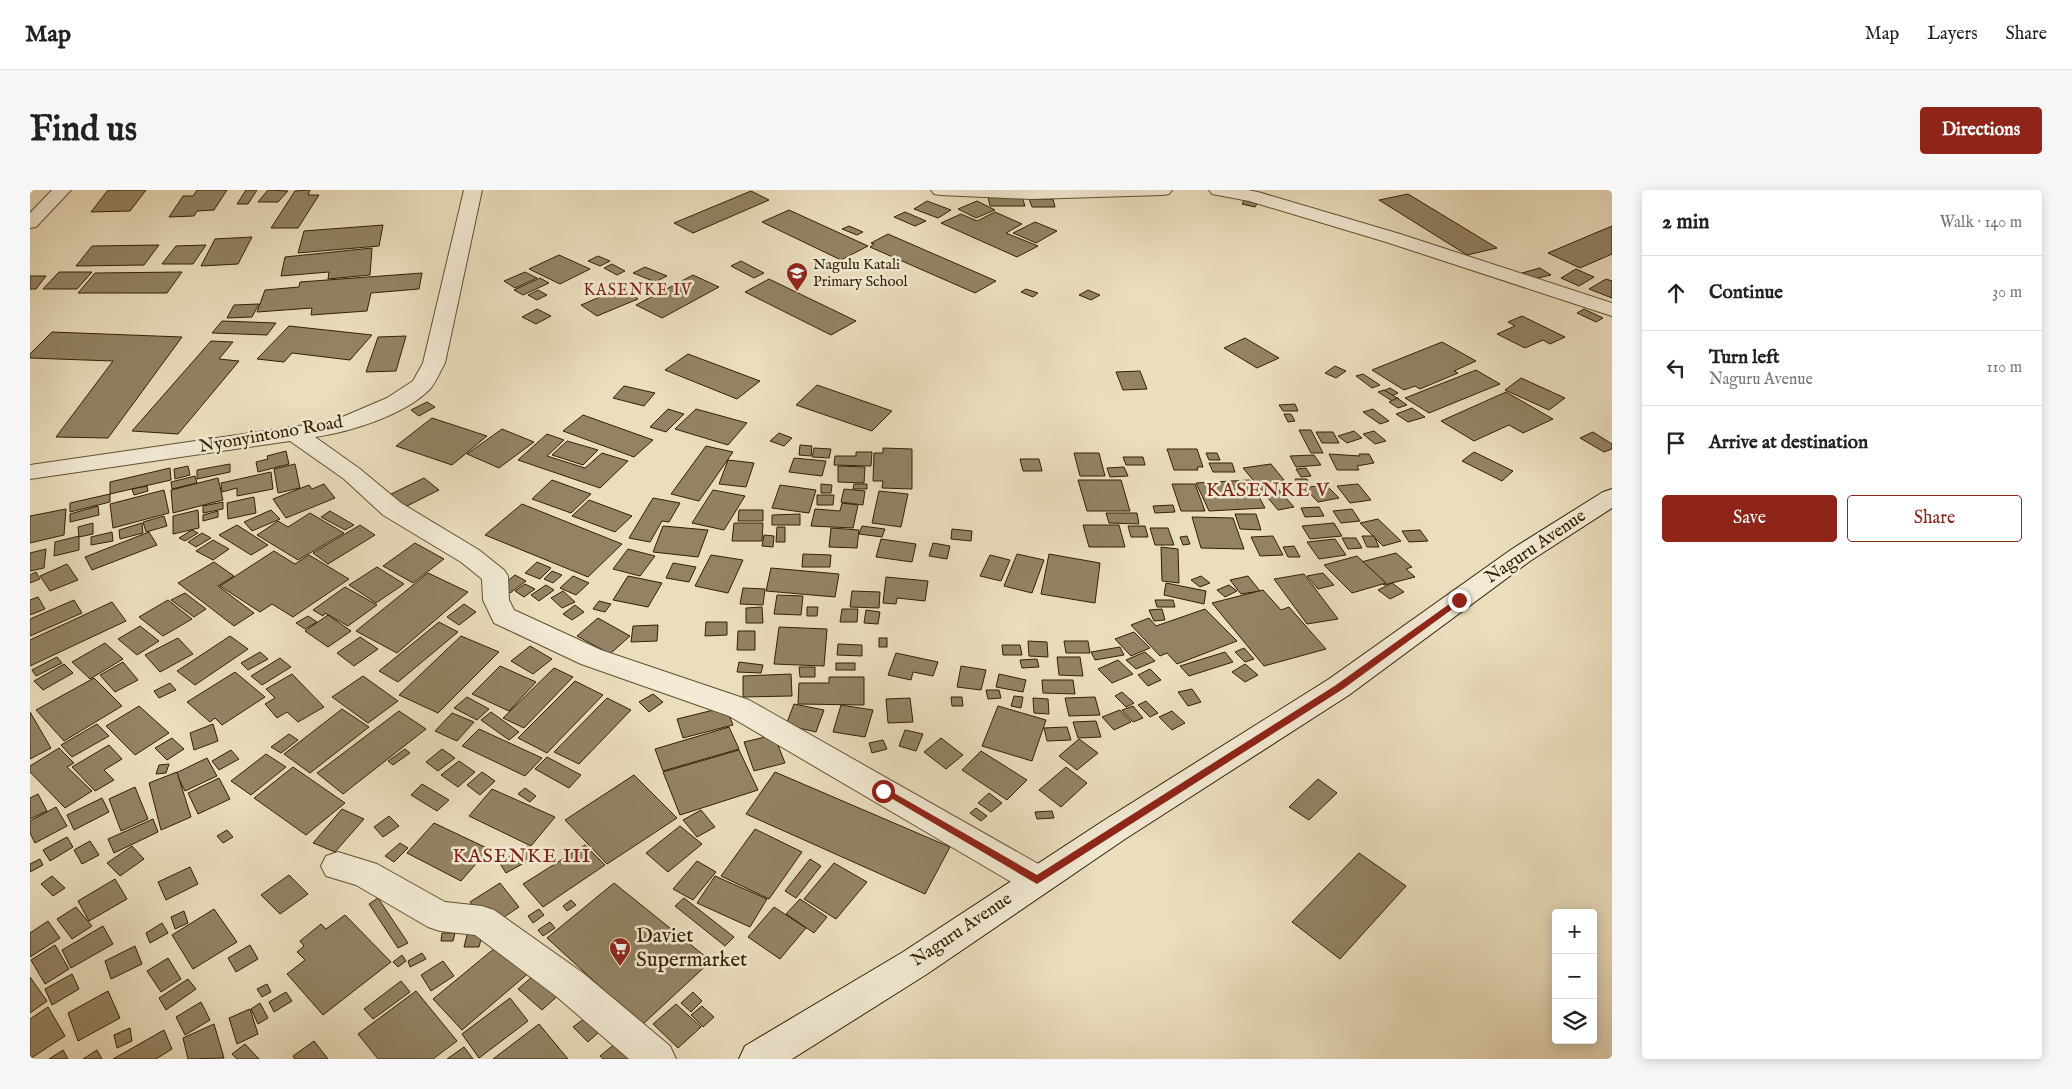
<!DOCTYPE html>
<html lang="en">
<head>
<meta charset="utf-8">
<style>
  body { margin:0; font-family:"IM FELL English",serif; background:#f6f6f6; color:#222 }
  .controls { position:absolute; right:15px; bottom:15px; display:grid; overflow:hidden; border-radius:5px; box-shadow:0 2px 12px #0003 }
  .controls button { width:45px; height:45px; display:grid; place-items:center; padding:0; border:0; border-bottom:1px solid #e0e0e0; background:#fff; color:#222; font:25px sans-serif }
  .stop { position:absolute; width:15px; height:15px; margin:-11px; border:4px solid #8f2418; border-radius:50%; background:#fff }
  .stop.end { background:#8f2418; border-color:#fff; box-shadow:0 1px 5px #0008 }
  .list { margin:0; padding:0; list-style:none }
  h2 { display:flex; justify-content:space-between; align-items:center; height:65px; margin:0; padding:0 20px; font-size:21px }
  h2 small { font-size:16px; font-weight:400; color:#767676 }
  .list li { display:grid; grid-template-columns:32px 1fr auto; gap:15px; align-items:center; box-sizing:border-box; height:75px; padding:0 20px; border-top:1px solid #e0e0e0 }
  .list b { display:block; font-size:19px; white-space:nowrap }
  .list p { margin:0; font-size:16px; white-space:nowrap; color:#767676 }
  .list em { font-size:16px; font-style:normal; color:#767676 }
  .actions { display:flex; gap:10px; padding:15px 20px }
  .actions a { flex:1; padding:11px 0; border:1px solid #8f2418; border-radius:5px; text-align:center; font-size:18px; color:#8f2418 }
  .actions .main { background:#8f2418; color:#fff }
  .icon { flex:none; width:28px; height:28px; fill:none; stroke:currentColor; stroke-width:2; stroke-linecap:round; stroke-linejoin:round }
  .map { position:relative; flex:none; width:1582px; height:869px; overflow:hidden; border-radius:5px }
  header { display:flex; align-items:center; gap:30px; box-sizing:border-box; height:70px; padding:0 25px; background:#fff; border-bottom:1px solid #e0e0e0 }
  header strong { font-size:24px }
  nav { display:flex; gap:28px; margin-inline-start:auto; font-size:18px }
  .intro { display:flex; align-items:center; justify-content:space-between; box-sizing:border-box; height:120px; padding:0 30px }
  h1 { margin:0; font-size:35px }
  .button { padding:12px 22px; border-radius:5px; background:#8f2418; color:#fff; font-size:18px; font-weight:700 }
  main { display:flex; gap:30px; padding:0 30px }
  aside { flex:1; background:#fff; border-radius:5px; box-shadow:0 2px 12px #0003 }
  .map>svg:first-child { display:block }
</style>
</head>
<body>
<header>
<strong>Map</strong>
<nav><a>Map</a><a>Layers</a><a>Share</a></nav>
</header>
<div class="intro"><h1>Find us</h1><a class="button">Directions</a></div>
<main>
<div class="map">
<svg width="1582" height="869" viewBox="0 0 1582 869">
  <rect width="100%" height="100%" fill="#ebdebd"/>
  <filter id="stains"><feTurbulence type="fractalNoise" baseFrequency=".004" numOctaves="4"/><feColorMatrix values="0 0 0 0 .2 0 0 0 0 .09 0 0 0 0 .02 0 0 0 .5 -.17"/></filter>
  <radialGradient id="worn" r=".72"><stop offset=".6" stop-color="#630" stop-opacity="0"/><stop offset="1" stop-color="#630" stop-opacity=".3"/></radialGradient>
  <!-- building -->
  <g fill="#938364" stroke="#332003">
    <path d="M78,0H116L100,21L61,22Z"/>
    <path d="M167,0H197L184,20L167,21L164,26L139,27L153,6H163Z"/>
    <path d="M216,0H227L218,14H207Z"/>
    <path d="M238,0L258,1L248,12H228Z"/>
    <path d="M280,0L278,5H289L268,38H241L265,1Z"/>
    <path d="M721,1L739,10L663,43L644,33Z"/>
    <path d="M1378,4L1467,58L1437,65L1349,10Z"/>
    <path d="M958,7H992L995,16H960Z"/>
    <path d="M999,9H1023L1025,17H1002Z"/>
    <path d="M1215,9L1228,12L1225,17L1212,14Z"/>
    <path d="M897,11L921,20L908,28L884,19Z"/>
    <path d="M947,11L965,20L946,28L928,19Z"/>
    <path d="M759,20L838,56L811,70L732,32Z"/>
    <path d="M875,22L896,31L885,36L864,27Z"/>
    <path d="M965,22L992,34L976,43L1008,56L987,67L911,33L931,24L947,31Z"/>
    <path d="M1005,32L1027,41L1006,53L983,43Z"/>
    <path d="M353,35L349,56L268,63L274,41Z"/>
    <path d="M819,36L833,42L827,45L812,39Z"/>
    <path d="M1582,36V64L1550,78L1518,63Z"/>
    <path d="M858,44L966,91L945,103L840,57L844,54L841,53Z"/>
    <path d="M222,47L208,74L171,76L185,49Z"/>
    <path d="M129,55L114,75L46,76L62,56Z"/>
    <path d="M176,55L163,74H132L146,56Z"/>
    <path d="M342,58L340,85L298,89L299,82L251,86L255,67Z"/>
    <path d="M529,65L560,79L530,94L499,79Z"/>
    <path d="M568,66L580,71L570,76L558,71Z"/>
    <path d="M711,71L734,83L724,88L701,76Z"/>
    <path d="M582,74L595,81L587,85L574,78Z"/>
    <path d="M615,77L637,86L625,92L603,83Z"/>
    <path d="M1510,78L1521,85L1504,89L1492,83Z"/>
    <path d="M1546,79L1564,87L1549,96L1531,88Z"/>
    <path d="M29,82H62L47,99H13Z"/>
    <path d="M152,82L137,103H48L65,83Z"/>
    <path d="M495,82L507,88L485,98L474,91Z"/>
    <path d="M392,83L389,99L341,103L337,121L281,125L282,118L227,122L235,100L269,97L270,92Z"/>
    <path d="M663,85L689,97L632,128L606,115Z"/>
    <path d="M0,86H16L6,99H0Z"/>
    <path d="M510,88L519,93L493,105L484,100Z"/>
    <path d="M739,89L826,131L801,145L715,102Z"/>
    <path d="M1576,89L1582,91V108L1559,99Z"/>
    <path d="M591,98L608,109L567,126L551,115Z"/>
    <path d="M996,99L1008,103L1003,107L991,102Z"/>
    <path d="M508,100L517,105L507,110L498,105Z"/>
    <path d="M1058,100L1070,105L1061,110L1049,105Z"/>
    <path d="M229,114L222,127L197,128L204,115Z"/>
    <path d="M507,119L521,126L506,134L492,127Z"/>
    <path d="M1554,119L1573,128L1566,132L1547,123Z"/>
    <path d="M1492,126L1535,147L1520,154L1513,150L1495,158L1467,144L1485,136L1478,132Z"/>
    <path d="M192,131L246,133L237,145L182,143Z"/>
    <path d="M259,136L342,145L320,170L262,163L254,172L227,169Z"/>
    <path d="M22,142L152,147L78,248L26,247L83,171L0,168V164Z"/>
    <path d="M376,146L366,181L336,182L348,147Z"/>
    <path d="M1215,148L1249,168L1227,178L1194,158Z"/>
    <path d="M181,151L203,152L189,169L209,171L148,244L102,241Z"/>
    <path d="M1412,152L1446,171L1424,181L1428,183L1390,199L1385,196L1374,200L1342,180Z"/>
    <path d="M658,164L730,191L707,209L635,180Z"/>
    <path d="M1305,176L1316,181L1306,188L1295,183Z"/>
    <path d="M1446,180L1470,194L1399,223L1375,208Z"/>
    <path d="M1110,181L1117,199L1093,200L1086,182Z"/>
    <path d="M1333,184L1350,195L1342,198L1326,186Z"/>
    <path d="M1491,188L1535,208L1519,220L1475,200Z"/>
    <path d="M787,195L862,221L842,241L766,215Z"/>
    <path d="M594,196L625,203L614,216L583,208Z"/>
    <path d="M1360,198L1368,203L1361,206L1353,201Z"/>
    <path d="M1354,200L1369,209L1364,212L1348,202Z"/>
    <path d="M1476,202L1523,229L1493,243L1479,235L1444,251L1411,231Z"/>
    <path d="M1367,208L1377,215L1368,218L1359,212Z"/>
    <path d="M397,212L405,217L389,226L381,220Z"/>
    <path d="M1265,214L1268,221H1253L1249,215Z"/>
    <path d="M1382,218L1395,227L1378,232L1366,224Z"/>
    <path d="M638,219L654,224L636,242L620,237Z"/>
    <path d="M666,219L717,233L698,255L645,239Z"/>
    <path d="M1343,219L1359,231L1350,234L1333,222Z"/>
    <path d="M1254,224H1261L1265,231L1258,232Z"/>
    <path d="M553,225L623,250L604,267L533,241Z"/>
    <path d="M402,228L457,246L422,275L366,256Z"/>
    <path d="M472,239L504,252L469,278L437,264Z"/>
    <path d="M1269,240H1281L1293,263H1281Z"/>
    <path d="M1324,241L1332,248L1317,253L1308,246Z"/>
    <path d="M1344,241L1356,251L1345,254L1333,244Z"/>
    <path d="M1286,242H1303L1309,253H1292Z"/>
    <path d="M1563,242L1582,254V259L1574,262L1550,248Z"/>
    <path d="M749,243L762,248L754,256L740,251Z"/>
    <path d="M517,244L534,250L517,266L555,278L572,263L598,271L570,298L488,270Z"/>
    <path d="M537,251L568,260L553,275L522,265Z"/>
    <path d="M770,255L782,256L781,266L769,265Z"/>
    <path d="M676,256L703,262L669,311L641,304Z"/>
    <path d="M784,258L801,259L799,268L782,267Z"/>
    <path d="M853,258L882,259V299L852,298L853,291H843L844,263H853Z"/>
    <path d="M1137,259H1167L1173,277H1167L1168,280H1144Z"/>
    <path d="M256,261L259,274L228,282L226,272L238,269L237,266Z"/>
    <path d="M826,262H842L841,276L804,275L805,266H826Z"/>
    <path d="M1444,262L1483,281L1472,291L1432,271Z"/>
    <path d="M1044,263H1069L1075,286H1050Z"/>
    <path d="M1176,263H1187L1190,270H1179Z"/>
    <path d="M1299,264L1330,266L1329,264H1339L1344,273L1327,276L1329,280H1307Z"/>
    <path d="M1284,265L1291,275L1266,277L1260,266Z"/>
    <path d="M1093,267H1113L1115,275H1096Z"/>
    <path d="M764,268L796,271L792,286L759,282Z"/>
    <path d="M990,269H1009L1012,281H993Z"/>
    <path d="M698,270L724,273L716,297L689,294Z"/>
    <path d="M1179,273H1202L1205,282H1183Z"/>
    <path d="M200,274V282L167,289V280Z"/>
    <path d="M265,274L270,298L248,303L244,279Z"/>
    <path d="M1241,274L1254,290L1242,292L1264,317L1248,320L1213,278Z"/>
    <path d="M158,276L160,285L145,289L144,279Z"/>
    <path d="M808,276L835,277L834,293L808,292Z"/>
    <path d="M1094,277L1098,286L1080,287L1077,278Z"/>
    <path d="M140,278L141,290L80,304V292Z"/>
    <path d="M1276,278L1281,286L1271,287L1266,279Z"/>
    <path d="M241,282L243,299L207,306V298L192,302L191,293Z"/>
    <path d="M165,286L167,293L142,299L141,292Z"/>
    <path d="M188,288L193,310L143,323L141,300Z"/>
    <path d="M394,288L409,300L371,319L357,306Z"/>
    <path d="M1265,289H1277L1279,294H1268Z"/>
    <path d="M522,290L561,304L541,323L502,309Z"/>
    <path d="M1048,290H1091L1100,321H1057Z"/>
    <path d="M1220,290L1235,318L1179,321L1166,293Z"/>
    <path d="M294,294L305,308L256,328L243,309L279,295L282,299Z"/>
    <path d="M791,294L802,295L801,303H791Z"/>
    <path d="M824,294H837V299H823Z"/>
    <path d="M1142,294H1165L1175,321H1151Z"/>
    <path d="M1295,294L1309,308L1288,312L1275,298Z"/>
    <path d="M1328,294L1341,310L1320,313L1307,296Z"/>
    <path d="M750,295L786,300L779,323L742,318Z"/>
    <path d="M117,296L118,301L104,305L102,299Z"/>
    <path d="M814,299L835,301L833,315L811,312Z"/>
    <path d="M134,300L139,323L83,338L80,314Z"/>
    <path d="M683,300L715,306L694,340L662,333Z"/>
    <path d="M849,301L878,304L871,337L842,333Z"/>
    <path d="M80,304V312L40,322V313Z"/>
    <path d="M787,305H804L803,315H787Z"/>
    <path d="M224,307L226,323L198,329L197,313Z"/>
    <path d="M623,308L650,313L639,332L632,331L620,352L599,348Z"/>
    <path d="M559,310L602,326L585,342L542,326Z"/>
    <path d="M193,312V319L173,323V316Z"/>
    <path d="M812,313L828,315L823,338L781,336L785,319L810,321Z"/>
    <path d="M492,314L592,354L558,387L455,345Z"/>
    <path d="M1143,315L1145,322L1125,323L1123,316Z"/>
    <path d="M68,316L69,325L40,332V324Z"/>
    <path d="M1289,317L1294,326L1275,327L1271,318Z"/>
    <path d="M36,319L34,345L0,353V326Z"/>
    <path d="M1322,319L1330,331L1311,333L1303,321Z"/>
    <path d="M168,320L169,338L143,344V326Z"/>
    <path d="M241,320L250,329L222,341L214,332Z"/>
    <path d="M709,320H733V331H708Z"/>
    <path d="M188,321V327L173,331V325Z"/>
    <path d="M300,321L324,335L315,340L291,327Z"/>
    <path d="M280,323L314,343L268,370L227,345L248,331L258,337Z"/>
    <path d="M1076,323H1107L1109,334L1079,333Z"/>
    <path d="M770,324V335H742V325Z"/>
    <path d="M1205,324H1226L1231,340L1210,339Z"/>
    <path d="M134,326L137,336L116,342L113,332Z"/>
    <path d="M1162,327L1203,328L1214,359L1171,358Z"/>
    <path d="M1348,329L1371,351L1353,356L1330,333Z"/>
    <path d="M63,333V344L49,347L48,337Z"/>
    <path d="M112,333L113,343L90,349L89,340Z"/>
    <path d="M704,333H733L732,351H702Z"/>
    <path d="M1304,333L1312,346L1280,349L1272,336Z"/>
    <path d="M207,335L238,355L221,365L189,345Z"/>
    <path d="M330,335L345,345L298,374L283,363Z"/>
    <path d="M1053,335H1089L1095,357H1059Z"/>
    <path d="M633,336L678,340L668,367L623,362Z"/>
    <path d="M832,336L855,339L852,347L829,344Z"/>
    <path d="M1098,336H1115L1118,347H1101Z"/>
    <path d="M747,337H755V352H746Z"/>
    <path d="M801,338L829,340L827,358L799,357Z"/>
    <path d="M1120,338H1138L1144,355H1125Z"/>
    <path d="M922,339L942,341L941,351L921,349Z"/>
    <path d="M162,340L168,343L155,351L149,348Z"/>
    <path d="M1390,340L1398,351L1379,352L1372,341Z"/>
    <path d="M82,342L83,351L61,355V347Z"/>
    <path d="M119,342L127,355L62,380L55,367Z"/>
    <path d="M172,343L181,348L166,357L158,352Z"/>
    <path d="M734,345L744,346L743,357L732,356Z"/>
    <path d="M49,346V360L24,366L25,352Z"/>
    <path d="M1157,346L1160,354L1153,355L1150,347Z"/>
    <path d="M1243,346L1253,365L1230,366L1221,347Z"/>
    <path d="M1332,346H1344L1349,357H1337Z"/>
    <path d="M1312,348H1326L1332,358L1318,359Z"/>
    <path d="M851,349L886,354L882,372L846,367Z"/>
    <path d="M1305,349L1316,365L1289,369L1277,352Z"/>
    <path d="M183,350L199,359L183,370L166,361Z"/>
    <path d="M385,353L414,369L383,393L353,376Z"/>
    <path d="M903,353L920,356L917,369L899,366Z"/>
    <path d="M1264,356L1270,367H1258L1253,357Z"/>
    <path d="M1131,357L1148,359L1149,393L1132,391Z"/>
    <path d="M16,359L14,378L0,381V363Z"/>
    <path d="M598,359L625,366L610,386L583,379Z"/>
    <path d="M244,361L265,374L279,365L319,389L263,427L242,414L230,422L190,396Z"/>
    <path d="M1366,363L1382,377L1376,379L1385,387L1354,395L1331,372Z"/>
    <path d="M773,364L801,365L800,377H772Z"/>
    <path d="M987,364L1014,370L1002,403L974,396Z"/>
    <path d="M1019,364L1070,373L1065,413L1011,404Z"/>
    <path d="M681,365L713,370L698,403L665,396Z"/>
    <path d="M960,365L980,370L971,391L950,386Z"/>
    <path d="M1327,366L1356,393L1322,403L1294,375Z"/>
    <path d="M184,372L204,386L188,396L224,423L204,436L148,393Z"/>
    <path d="M507,372L521,378L510,389L495,383Z"/>
    <path d="M643,373L666,377L659,392L636,388Z"/>
    <path d="M37,374L48,390L20,401L10,386Z"/>
    <path d="M347,377L374,394L346,413L319,395Z"/>
    <path d="M741,378L809,384L805,407L736,401Z"/>
    <path d="M522,381L532,385L523,393L514,389Z"/>
    <path d="M6,382L10,389L0,393V385Z"/>
    <path d="M398,383L438,402L367,463L326,441Z"/>
    <path d="M1293,383L1304,395L1288,399L1277,386Z"/>
    <path d="M1274,384L1308,429L1277,434L1244,389Z"/>
    <path d="M485,385L496,391L480,403L470,397Z"/>
    <path d="M543,386L559,393L546,405L530,398Z"/>
    <path d="M598,386L632,393L618,417L583,410Z"/>
    <path d="M1171,386L1180,393L1170,397L1161,390Z"/>
    <path d="M1218,386L1230,401L1211,404L1200,390Z"/>
    <path d="M856,387L898,391L895,411L867,408L866,414L853,413Z"/>
    <path d="M1136,393L1176,401L1174,414L1134,405Z"/>
    <path d="M1362,393L1374,402L1360,409L1348,400Z"/>
    <path d="M495,394L505,399L494,407L485,401Z"/>
    <path d="M516,395L524,400L509,411L501,405Z"/>
    <path d="M1199,395L1207,401L1195,407L1187,400Z"/>
    <path d="M315,397L347,415L318,436L295,423L293,426L283,420Z"/>
    <path d="M713,398L735,399L733,415L710,414Z"/>
    <path d="M1233,400L1251,420L1259,417L1296,459L1234,476L1182,413Z"/>
    <path d="M533,401L545,412L532,418L521,408Z"/>
    <path d="M822,401L850,402L849,418L820,417Z"/>
    <path d="M155,403L176,419L164,427L141,410Z"/>
    <path d="M747,405L773,406L771,425L744,424Z"/>
    <path d="M8,407L15,419L0,425V410Z"/>
    <path d="M44,410L52,423L0,446V429Z"/>
    <path d="M138,410L162,429L133,446L109,427Z"/>
    <path d="M1125,410H1143L1145,417H1127Z"/>
    <path d="M569,411L581,414L575,422L563,419Z"/>
    <path d="M82,412L96,431L0,476V450Z"/>
    <path d="M434,414L446,422L429,435L417,427Z"/>
    <path d="M545,415L554,422L542,430L533,424Z"/>
    <path d="M732,417L733,433H716V418Z"/>
    <path d="M777,417H788L787,426H777Z"/>
    <path d="M812,419H828L827,432H810Z"/>
    <path d="M1132,419L1135,430L1124,431L1119,420Z"/>
    <path d="M1175,419L1207,451L1147,474L1137,463L1130,466L1101,435L1119,428L1126,436Z"/>
    <path d="M836,420L850,422L848,434L834,433Z"/>
    <path d="M298,425L321,441L298,457L275,441Z"/>
    <path d="M278,426L287,432L275,439L266,433Z"/>
    <path d="M568,428L600,446L580,464L547,446Z"/>
    <path d="M409,432L428,442L368,492L349,481Z"/>
    <path d="M676,432H697V445L675,446Z"/>
    <path d="M628,435L627,451L601,452L603,436Z"/>
    <path d="M110,436L129,451L107,465L88,449Z"/>
    <path d="M749,437L797,439L794,476L744,474Z"/>
    <path d="M708,441H725V460H707Z"/>
    <path d="M1104,442L1120,458L1101,466L1085,449Z"/>
    <path d="M200,446L218,459L165,495L147,481Z"/>
    <path d="M431,446L469,462L408,523L369,505Z"/>
    <path d="M330,447L348,459L324,476L307,463Z"/>
    <path d="M148,448L163,464L130,482L115,465Z"/>
    <rect x="849" y="448" width="8" height="9"/>
    <path d="M998,451L1017,452L1018,467L999,466Z"/>
    <path d="M1034,451H1058L1060,463H1036Z"/>
    <path d="M75,453L93,469L60,489L42,472Z"/>
    <path d="M808,454L832,455V466L807,465Z"/>
    <path d="M972,455H990L992,465H973Z"/>
    <path d="M500,456L522,469L503,484L481,471Z"/>
    <path d="M1090,457L1094,465L1065,470L1061,462Z"/>
    <path d="M1214,458L1224,469L1215,472L1205,462Z"/>
    <path d="M230,462L238,469L218,480L211,473Z"/>
    <path d="M1115,462L1125,471L1106,479L1096,470Z"/>
    <path d="M1195,462L1203,472L1159,486L1150,476Z"/>
    <path d="M866,463L908,472L903,486L883,482L881,490L858,485Z"/>
    <path d="M27,467L32,473L6,486L2,480Z"/>
    <path d="M1027,467H1050L1053,486L1029,485Z"/>
    <path d="M250,468L261,477L232,495L221,486Z"/>
    <path d="M1007,469L1009,477L992,478L990,470Z"/>
    <path d="M1088,470L1103,484L1082,493L1068,479Z"/>
    <path d="M93,472L108,490L85,502L70,485Z"/>
    <path d="M709,472L733,475L731,483L707,482Z"/>
    <rect x="806" y="473" width="19" height="7"/>
    <path d="M34,474L43,483L13,500L4,491Z"/>
    <path d="M1215,474L1228,485L1215,492L1202,482Z"/>
    <path d="M470,476L506,492L479,521L442,504Z"/>
    <path d="M931,476L956,480L951,500L927,497Z"/>
    <path d="M769,477H785V487H770Z"/>
    <path d="M524,478L543,487L494,538L473,528Z"/>
    <path d="M1120,479L1131,490L1118,496L1108,485Z"/>
    <path d="M205,482L235,507L192,535L185,528L180,532L157,512Z"/>
    <path d="M262,484L294,517L268,532L257,522L247,528L235,514L245,508L236,499Z"/>
    <path d="M761,484L762,506L713,507V486Z"/>
    <path d="M969,484L996,490L993,502L966,497Z"/>
    <path d="M333,486L368,511L338,533L302,507Z"/>
    <path d="M799,487H834V515L768,514L769,493H799Z"/>
    <path d="M64,488L92,516L34,551L6,520Z"/>
    <path d="M1012,490H1043L1045,504L1013,503Z"/>
    <path d="M545,491L573,505L517,563L488,548Z"/>
    <path d="M140,493L146,500L129,508L124,501Z"/>
    <path d="M1162,499L1171,512L1158,516L1148,502Z"/>
    <path d="M956,500H969L971,508L958,509Z"/>
    <path d="M1092,502L1104,513L1096,517L1085,506Z"/>
    <path d="M623,504L633,512L619,522L609,512Z"/>
    <path d="M984,506L993,507L991,518L981,516Z"/>
    <path d="M437,507L459,519L447,530L424,518Z"/>
    <path d="M921,507H932L933,516H922Z"/>
    <path d="M1065,507L1070,525L1039,526L1035,508Z"/>
    <path d="M577,508L601,520L549,574L524,562Z"/>
    <path d="M880,508L883,532L858,533L856,509Z"/>
    <path d="M1003,508L1018,509L1019,524L1004,523Z"/>
    <path d="M1116,511L1128,523L1120,527L1108,515Z"/>
    <path d="M764,514L794,520L786,542L756,535Z"/>
    <path d="M811,515L843,520L835,547L803,542Z"/>
    <path d="M109,516L139,543L105,565L76,536Z"/>
    <path d="M968,516L1016,530L1002,571L952,556Z"/>
    <path d="M1103,516L1113,528L1103,532L1092,520Z"/>
    <path d="M696,517L703,535L653,548L647,529Z"/>
    <path d="M312,519L339,537L280,583L254,564Z"/>
    <path d="M1090,520L1101,532L1084,540L1072,527Z"/>
    <path d="M369,521L396,539L313,604L287,583Z"/>
    <path d="M1142,521L1155,533L1142,540L1129,527Z"/>
    <path d="M0,522L21,558L0,569Z"/>
    <path d="M461,522L489,542L479,550L451,530Z"/>
    <path d="M422,523L444,532L427,551L405,541Z"/>
    <path d="M1066,531L1071,547L1048,548L1043,532Z"/>
    <path d="M67,534L79,546L42,567L31,555Z"/>
    <path d="M183,534L188,551L164,560L160,543Z"/>
    <path d="M699,537L709,559L633,581L625,559Z"/>
    <path d="M1037,537L1041,550L1017,551L1014,538Z"/>
    <path d="M449,539L512,568L495,586L432,556Z"/>
    <path d="M875,540L893,544L886,561L869,556Z"/>
    <path d="M259,544L268,550L251,563L241,557Z"/>
    <path d="M744,545L755,573L724,581L714,552Z"/>
    <path d="M142,548L154,559L137,570L125,558Z"/>
    <path d="M911,548L933,565L916,579L894,562Z"/>
    <path d="M1049,549L1068,563L1047,580L1029,566Z"/>
    <path d="M853,550L857,559L842,563L839,553Z"/>
    <path d="M79,555L92,569L74,580L84,590L65,601L42,577Z"/>
    <path d="M29,558L44,573L37,577L62,601L35,618L0,582V576Z"/>
    <path d="M375,559L380,563L363,575L358,571Z"/>
    <path d="M412,559L425,568L408,581L396,572Z"/>
    <path d="M201,560L209,569L189,580L182,571Z"/>
    <path d="M709,560L728,600L650,625L633,582Z"/>
    <path d="M951,561L997,590L977,610L932,580Z"/>
    <path d="M236,564L256,577L221,605L201,591Z"/>
    <path d="M517,567L551,585L539,598L505,579Z"/>
    <path d="M177,568L187,586L155,601L146,583Z"/>
    <path d="M429,571L445,582L428,597L411,585Z"/>
    <path d="M139,574L136,583L126,584L129,575Z"/>
    <path d="M263,577L315,613L276,645L224,608Z"/>
    <path d="M1036,577L1057,593L1031,617L1009,600Z"/>
    <path d="M147,582L161,627L131,640L119,593Z"/>
    <path d="M452,582L465,591L450,605L437,595Z"/>
    <path d="M745,582L920,657L895,704L716,624Z"/>
    <path d="M604,585L647,628L577,674L535,630Z"/>
    <path d="M189,588L200,609L168,624L158,603Z"/>
    <path d="M1288,589L1307,603L1279,630L1259,617Z"/>
    <path d="M392,594L419,610L407,621L381,605Z"/>
    <path d="M105,597L118,629L91,641L79,609Z"/>
    <path d="M495,598L506,606L500,612L488,604Z"/>
    <path d="M462,599L525,627L501,656L439,626Z"/>
    <path d="M959,603L972,613L961,622L948,613Z"/>
    <path d="M8,604L17,621L0,629V608Z"/>
    <path d="M72,608L79,622L44,640L37,625Z"/>
    <path d="M26,617L37,636L5,653L0,643V631Z"/>
    <path d="M946,618L957,626L951,631L940,623Z"/>
    <path d="M312,619L334,629L305,662L283,653Z"/>
    <path d="M671,620L685,637L667,647L653,630Z"/>
    <path d="M1022,621L1024,628L1007,629L1005,622Z"/>
    <path d="M359,626L369,636L353,647L344,637Z"/>
    <path d="M123,629L128,642L84,663L78,649Z"/>
    <path d="M404,633L459,659L431,691L377,663Z"/>
    <path d="M650,636L672,654L638,682L616,663Z"/>
    <path d="M725,639L772,662L739,709L691,686Z"/>
    <path d="M197,640L203,647L193,653L187,646Z"/>
    <path d="M37,647L43,657L20,671L13,660Z"/>
    <path d="M60,651L69,665L52,674L44,660Z"/>
    <path d="M370,653L378,658L364,672L355,666Z"/>
    <path d="M555,655L575,675L513,717L493,694Z"/>
    <path d="M102,656L114,669L90,686L77,673Z"/>
    <path d="M498,656L505,667L476,683L469,672Z"/>
    <path d="M1329,663L1376,696L1310,769L1262,732Z"/>
    <path d="M10,669L13,675L0,682V674Z"/>
    <path d="M780,669L791,676L766,708L755,701Z"/>
    <path d="M667,671L686,682L663,710L643,699Z"/>
    <path d="M804,673L837,692L806,729L774,709Z"/>
    <path d="M160,677L168,694L136,710L128,692Z"/>
    <path d="M259,685L278,704L250,724L231,705Z"/>
    <path d="M22,686L35,698L23,706L11,694Z"/>
    <path d="M685,686L737,709L720,737L667,713Z"/>
    <path d="M85,689L97,709L59,731L48,711Z"/>
    <path d="M470,693L489,717L459,737L440,712Z"/>
    <path d="M584,693L681,771L612,835L517,748Z"/>
    <path d="M348,708L378,753L368,758L339,714Z"/>
    <path d="M654,708L704,747L695,756L645,716Z"/>
    <path d="M770,709L797,727L784,743L756,724Z"/>
    <path d="M541,710L546,715L537,721L533,716Z"/>
    <path d="M46,717L62,736L42,749L27,729Z"/>
    <path d="M744,717L776,738L750,769L718,747Z"/>
    <path d="M184,719L207,752L163,779L142,745Z"/>
    <path d="M509,719L514,725L503,733L498,726Z"/>
    <path d="M154,721L158,733L145,739L141,727Z"/>
    <path d="M315,725L361,772L293,825L257,784L275,770L267,762L274,756L270,751L291,734L296,739Z"/>
    <path d="M18,731L30,748L0,767V743Z"/>
    <path d="M520,732L525,738L513,746L508,740Z"/>
    <path d="M132,733L138,743L120,753L116,743Z"/>
    <path d="M73,736L83,754L41,778L32,760Z"/>
    <path d="M439,737H454L449,757H434Z"/>
    <path d="M412,743H425L423,751H411Z"/>
    <path d="M471,753L501,781L432,840L403,809Z"/>
    <path d="M25,755L39,779L15,794L1,770Z"/>
    <path d="M220,755L228,769L206,782L198,768Z"/>
    <path d="M105,756L112,774L81,789L75,771Z"/>
    <path d="M392,763L396,769L380,777L378,771Z"/>
    <path d="M372,765L376,771L368,777L363,772Z"/>
    <path d="M138,768L151,789L131,802L117,781Z"/>
    <path d="M413,771L424,786L401,801L391,785Z"/>
    <path d="M510,780L533,801L512,820L488,799Z"/>
    <path d="M42,784L49,799L22,815L15,799Z"/>
    <path d="M0,787L17,811L0,823Z"/>
    <path d="M158,789L166,799L136,820L129,808Z"/>
    <path d="M371,791L380,802L343,829L334,819Z"/>
    <path d="M237,794L241,802L232,807L227,799Z"/>
    <path d="M78,801L90,828L48,851L38,823Z"/>
    <path d="M386,801L427,851L403,869H348L328,844Z"/>
    <path d="M256,802L262,811L244,822L239,812Z"/>
    <path d="M663,802L672,811L661,822L651,813Z"/>
    <path d="M480,808L498,831L449,868L432,844Z"/>
    <path d="M171,812L180,830L155,845L146,827Z"/>
    <path d="M230,813L238,828L228,834L221,819Z"/>
    <path d="M646,814L671,837L648,858L623,834Z"/>
    <path d="M672,816L684,827L673,837L661,825Z"/>
    <path d="M18,817L35,846L0,869V829Z"/>
    <path d="M220,819L228,844L207,854L199,828Z"/>
    <path d="M555,828L569,842L558,852L543,837Z"/>
    <path d="M184,834L194,868L158,869L153,848Z"/>
    <path d="M509,834L538,869H463Z"/>
    <path d="M100,838L102,851L87,858L84,845Z"/>
    <path d="M134,840L142,859L126,869H83Z"/>
    <path d="M591,849L610,869H573L570,866Z"/>
    <path d="M284,851L298,869H265L263,866Z"/>
    <path d="M215,854L229,869H207L202,864Z"/>
    <path d="M434,857L443,869H417Z"/>
    <path d="M33,860L38,869H19Z"/>
    <path d="M67,860L72,869H53Z"/>
  </g>
  <g fill="none" stroke-linecap="round" stroke-linejoin="round">
    <!-- street casing -->
    <g stroke="#615032" stroke-width="2">
      <g id="street">
        <path d="M22,0H41L6,37L0,38V23Z"/>
        <path d="M434,0H452L415,173C410,181 406,193 399,200C374,225 320,242 285,247L330,279L371,313L449,360L474,380L478,386L479,410L484,420L571,460L719,510L1019,680L1024,690L1019,700L1007,704L995,700L699,526L551,474L464,433L453,410L452,389L431,372L353,325L314,289L260,251L0,289V275L303,231L357,208L383,191L393,173Z"/>
        <path d="M901,0H1142L1139,4L1133,5L1001,9L910,5L904,4Z"/>
        <path d="M1179,0H1218L1228,2L1370,44L1582,113V126L1356,52L1219,11L1182,4Z"/>
        <path d="M308,662L347,674L415,712L452,716L464,720L553,783L640,856L646,869H599L527,807L445,745L410,741L398,737L326,695L296,686L291,676L296,666Z"/>
      </g>
    </g>
    <!-- secondary casing -->
    <g stroke="#332003" stroke-width="2">
      <path id="secondary" d="M1582,299V318L1500,371L1319,505L1095,649L897,784L762,869H709L715,856L873,762L1073,631L1299,489L1482,359L1573,302Z"/>
    </g>
    <!-- street -->
    <use href="#street" fill="#f2ead4" fill-rule="evenodd"/>
    <!-- secondary -->
    <use href="#secondary" fill="#f2ead4" fill-rule="evenodd"/>
  </g>
  <!-- route -->
  <path fill="#8f2418" d="M1429,407L1433,410L1432,412L1313,499L1007,694L849,601L853,598L857,599L1007,685L1306,495Z"/>
  <!-- icons -->
  <defs>
    <g id="school-pin" transform="scale(1.125)"><path d="M0 17L-7.5 6A9.5 9.5 0 1 1 7.5 6Z" fill="#8f2418" stroke="#f2ead4"/><path d="M0-5L7-2L0 1L-7-2ZM-4 1L0 2.5L4 1V4Q0 6-4 4Z" fill="#fff"/></g>
    <g id="supermarket-pin" transform="scale(1.125)"><path d="M0 17L-7.5 6A9.5 9.5 0 1 1 7.5 6Z" fill="#8f2418" stroke="#f2ead4"/><path d="M-6-5.5h2.5l.6 2H6L4.5 2H-2.5L-4.4-4H-6ZM-1.5 3.2a1.3 1.3 0 1 0 .1 0ZM3 3.2a1.3 1.3 0 1 0 .1 0Z" fill="#fff"/></g>
  </defs>
  <g fill-rule="evenodd">
    <use href="#school-pin" x="767" y="83"/>
    <use href="#supermarket-pin" x="590" y="758"/>
  </g>
  <g text-anchor="middle" dominant-baseline="central" stroke-width="5" stroke-linejoin="round" paint-order="stroke">
    <!-- far-poi labels -->
    <g font-size="15" fill="#332003" stroke="#f2ead4" text-anchor="start">
      <text x="783" y="74">Nagulu Katali<tspan x="783" dy="17">Primary School</tspan></text>
    </g>
    <!-- far-quarter labels -->
    <g font-size="16" letter-spacing="1" fill="#7a1f14" stroke="#f2ead4">
      <text x="608" y="101">KASENKE IV</text>
    </g>
    <!-- street labels -->
    <g font-size="18" fill="#332003" stroke="#f2ead4">
      <text transform="translate(241 245) rotate(-10)">Nyonyintono Road</text>
      <text transform="translate(1506 357) rotate(-34)">Naguru Avenue</text>
      <text transform="translate(932 740) rotate(-34)">Naguru Avenue</text>
    </g>
    <!-- quarter labels -->
    <g font-size="20" letter-spacing="1" fill="#7a1f14" stroke="#f2ead4">
      <text x="1238" y="300">KASENKE V</text>
      <text x="492" y="666">KASENKE III</text>
    </g>
    <!-- near-poi labels -->
    <g font-size="21" fill="#332003" stroke="#f2ead4" text-anchor="start">
      <text x="606" y="746">Daviet<tspan x="606" dy="24">Supermarket</tspan></text>
    </g>
  </g>
  <rect width="100%" height="100%" filter="url(#stains)"/>
  <rect width="100%" height="100%" fill="url(#worn)"/>
</svg>
<div class="controls">
<button>+</button>
<button>−</button>
<button><svg class="icon" aria-label="layers" viewBox="0 0 24 24"><path d="M12 4l9 5-9 5-9-5zM3 14l9 5 9-5"/></svg></button>
</div>
<div class="stop" style="left:853px;top:601px"></div>
<div class="stop end" style="left:1429px;top:410px"></div>
</div>
<aside>
<h2>2 min<small>Walk · 140 m</small></h2>
<ul class="list">
<li><svg class="icon" aria-label="ahead" viewBox="0 0 24 24"><path d="M12 20V5M6 11l6-6 6 6"/></svg><div><b>Continue</b></div><em>30 m</em></li>
<li><svg class="icon" aria-label="left" viewBox="0 0 24 24"><path d="M17 20v-9H6M10 6l-5 5 5 5"/></svg><div><b>Turn left</b><p>Naguru Avenue</p></div><em>110 m</em></li>
<li><svg class="icon" aria-label="arrive" viewBox="0 0 24 24"><path d="M6 21V4h12l-3 4 3 4H6"/></svg><div><b>Arrive at destination</b></div></li>
</ul>
<div class="actions"><a class="main">Save</a><a>Share</a></div>
</aside>
</main>
</body>
</html>
